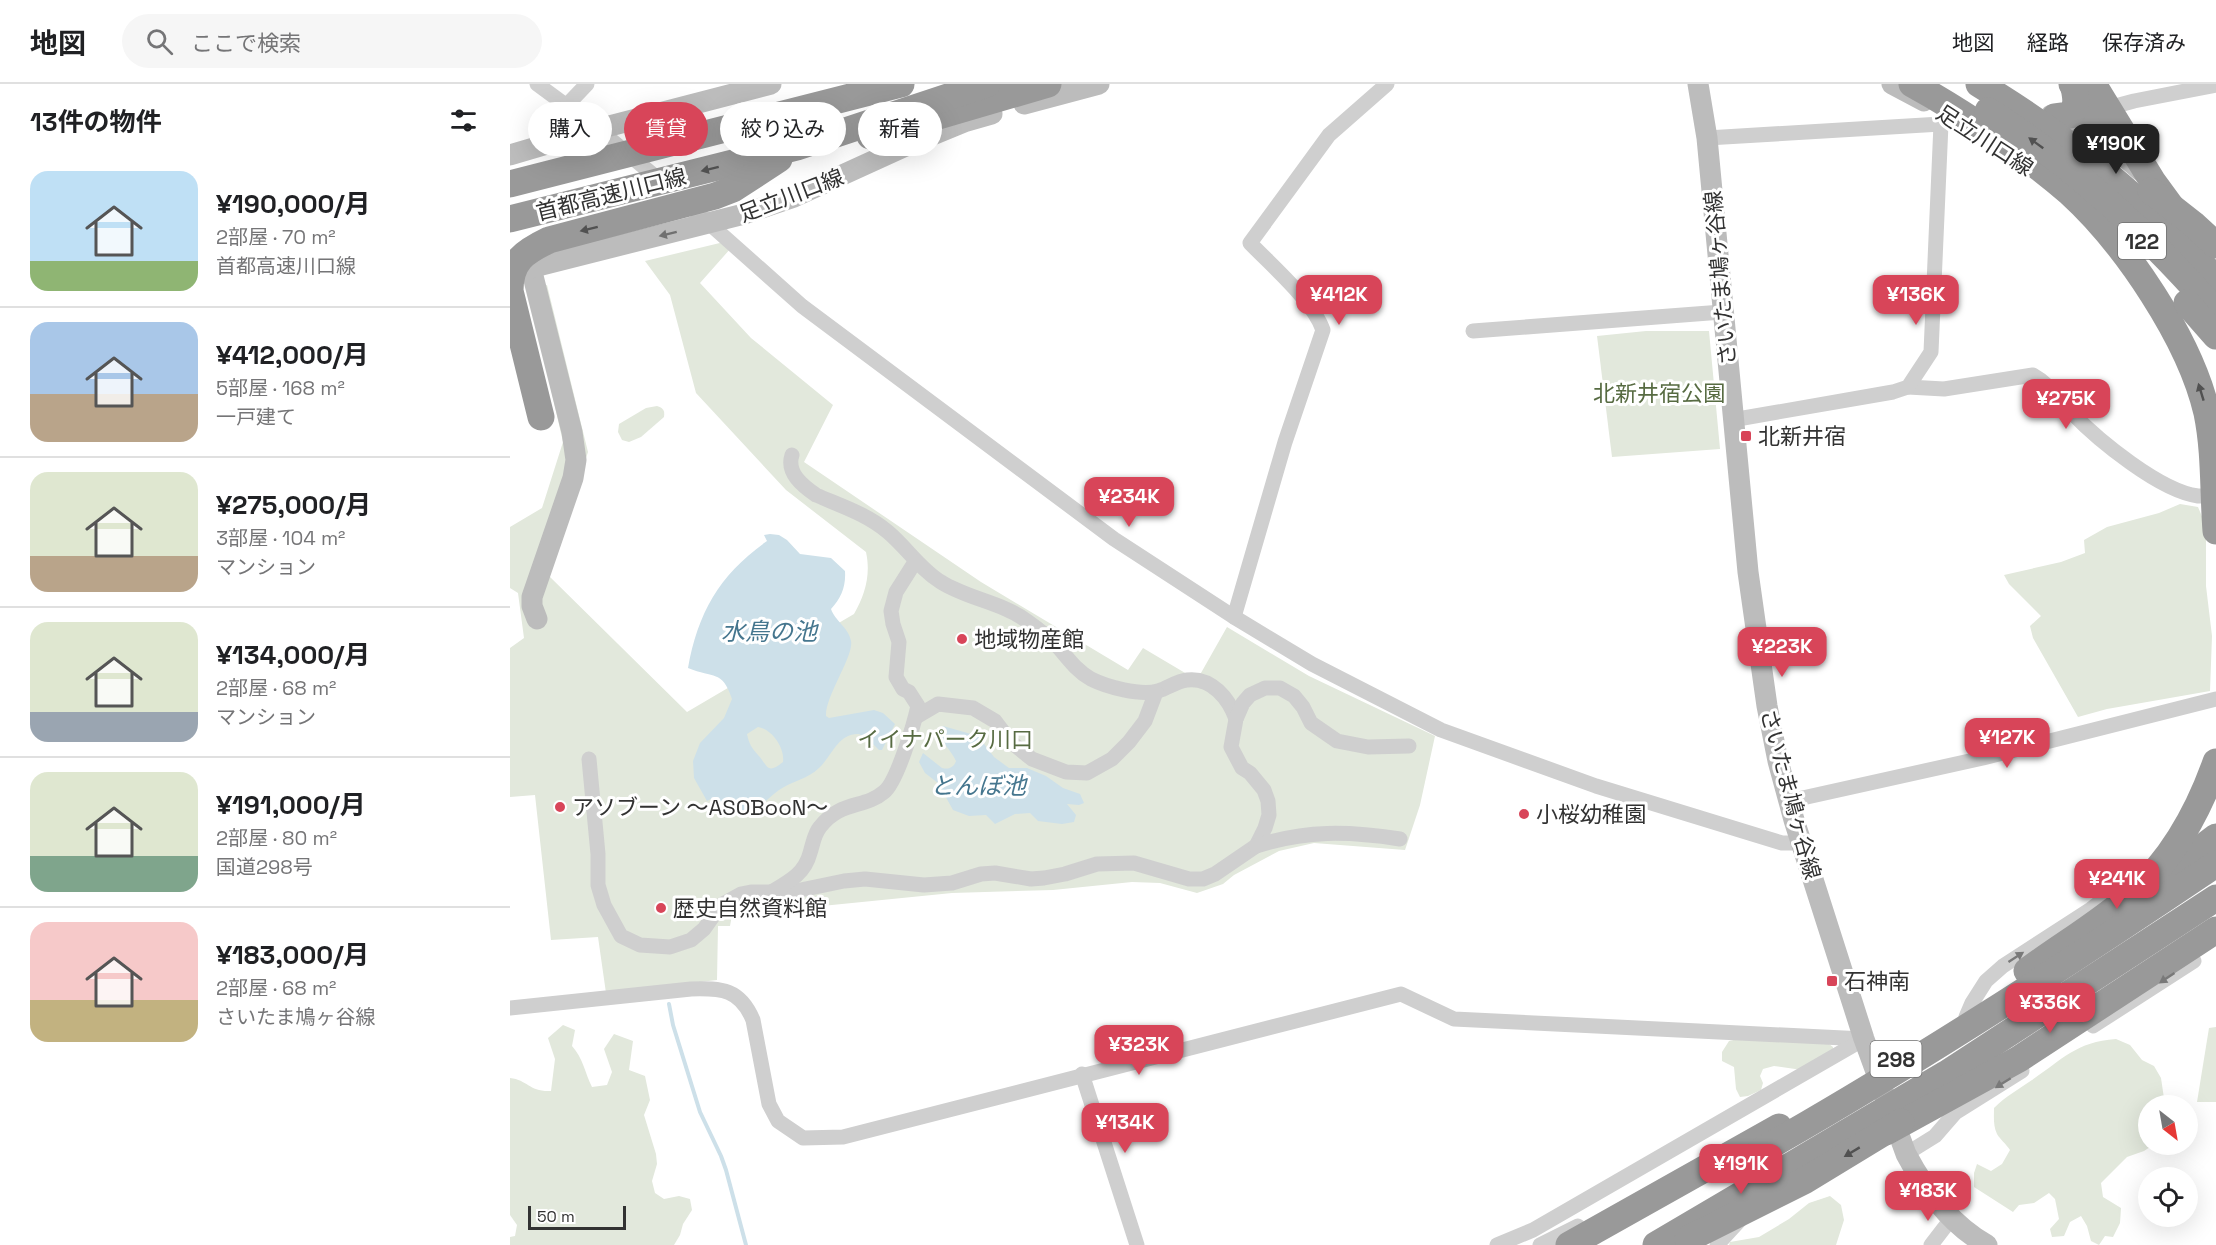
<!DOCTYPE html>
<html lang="ja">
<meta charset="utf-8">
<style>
:root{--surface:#fff;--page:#f6f6f6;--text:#202124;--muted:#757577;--line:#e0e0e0;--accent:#d84559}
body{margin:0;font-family:"Space Grotesk","Noto Sans JP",sans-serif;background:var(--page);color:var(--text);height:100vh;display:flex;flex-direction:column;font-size:22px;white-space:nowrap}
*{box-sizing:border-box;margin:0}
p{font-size:20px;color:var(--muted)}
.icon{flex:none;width:33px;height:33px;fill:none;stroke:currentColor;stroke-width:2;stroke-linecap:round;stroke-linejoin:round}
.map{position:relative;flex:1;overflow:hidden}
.drawer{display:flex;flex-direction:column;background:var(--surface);width:510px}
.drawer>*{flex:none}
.top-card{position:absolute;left:18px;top:18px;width:570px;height:54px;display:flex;gap:12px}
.needle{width:39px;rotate:149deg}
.buttons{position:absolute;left:1628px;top:1011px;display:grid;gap:12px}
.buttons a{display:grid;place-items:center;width:60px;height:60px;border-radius:50%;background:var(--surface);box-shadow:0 6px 24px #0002;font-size:30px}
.scale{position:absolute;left:18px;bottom:15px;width:98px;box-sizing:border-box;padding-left:6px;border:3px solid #323232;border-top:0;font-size:16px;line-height:21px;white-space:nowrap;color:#323232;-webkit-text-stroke:4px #fff;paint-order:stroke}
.price{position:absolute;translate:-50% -51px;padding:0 14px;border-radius:12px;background:var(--accent);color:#fff;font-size:20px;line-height:39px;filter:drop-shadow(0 2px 3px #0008)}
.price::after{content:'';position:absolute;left:50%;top:36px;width:18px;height:14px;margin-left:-9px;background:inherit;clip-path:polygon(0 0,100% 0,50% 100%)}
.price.active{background:#222;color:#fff}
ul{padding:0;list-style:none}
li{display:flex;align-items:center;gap:18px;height:150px;padding:0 30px}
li+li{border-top:2px solid var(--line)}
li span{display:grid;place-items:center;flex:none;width:168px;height:120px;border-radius:18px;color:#555}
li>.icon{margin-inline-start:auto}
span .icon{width:72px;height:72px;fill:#fffc;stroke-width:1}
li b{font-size:26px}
h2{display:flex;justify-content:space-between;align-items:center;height:72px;padding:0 30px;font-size:26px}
.tag{padding:0 21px;border-radius:27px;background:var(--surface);box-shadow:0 6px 24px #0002;font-size:21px;line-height:54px}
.tag.active{background:var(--accent);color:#fff}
header{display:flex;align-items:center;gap:36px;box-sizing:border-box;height:84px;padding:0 30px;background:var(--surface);border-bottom:2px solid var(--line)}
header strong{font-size:28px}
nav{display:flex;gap:33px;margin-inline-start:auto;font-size:21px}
.search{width:420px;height:54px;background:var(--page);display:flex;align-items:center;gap:15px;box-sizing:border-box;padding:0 21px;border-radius:33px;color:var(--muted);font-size:22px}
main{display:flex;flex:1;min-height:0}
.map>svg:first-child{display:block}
.green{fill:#e2e8dc}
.water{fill:#cde0e9;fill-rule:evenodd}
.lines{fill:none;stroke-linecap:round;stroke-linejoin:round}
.stream{stroke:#cde0e9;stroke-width:4}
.street{stroke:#cfcfcf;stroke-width:15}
.secondary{stroke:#bcbcbc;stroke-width:21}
.highway{stroke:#999;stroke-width:27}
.highway-bridge{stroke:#999;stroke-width:27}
.oneway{fill:#515151}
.oneway2{fill:#707070}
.oneway3{fill:#797979}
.poi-dot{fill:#d84559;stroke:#fff;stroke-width:2}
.labels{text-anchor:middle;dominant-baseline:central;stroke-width:6;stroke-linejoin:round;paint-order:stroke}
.shield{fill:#fff;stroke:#707070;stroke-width:1.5}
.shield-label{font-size:21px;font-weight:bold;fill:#323232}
.street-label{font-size:22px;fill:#323232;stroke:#fff}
.park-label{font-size:22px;fill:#576b42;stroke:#fff}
.poi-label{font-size:22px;fill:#323232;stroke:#fff;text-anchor:start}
.water-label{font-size:24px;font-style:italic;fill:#45768e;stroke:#fff}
</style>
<header>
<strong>地図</strong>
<div class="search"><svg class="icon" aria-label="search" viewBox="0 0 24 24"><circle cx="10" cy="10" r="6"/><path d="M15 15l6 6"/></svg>ここで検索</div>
<nav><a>地図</a><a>経路</a><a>保存済み</a></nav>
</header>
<main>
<section class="drawer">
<h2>13件の物件<svg class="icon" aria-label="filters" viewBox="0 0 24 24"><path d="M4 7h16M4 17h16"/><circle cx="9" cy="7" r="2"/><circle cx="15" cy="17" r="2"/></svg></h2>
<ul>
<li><span style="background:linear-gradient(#bfe0f5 75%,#8fb573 0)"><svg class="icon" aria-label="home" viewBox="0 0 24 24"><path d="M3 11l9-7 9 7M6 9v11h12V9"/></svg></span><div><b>¥190,000/月</b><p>2部屋 · 70 m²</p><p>首都高速川口線</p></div></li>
<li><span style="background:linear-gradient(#a9c7e8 60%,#b9a48a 0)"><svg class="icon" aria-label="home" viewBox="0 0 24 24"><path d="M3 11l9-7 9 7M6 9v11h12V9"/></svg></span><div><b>¥412,000/月</b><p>5部屋 · 168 m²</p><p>一戸建て</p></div></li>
<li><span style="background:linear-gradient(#dfe7d0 70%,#b9a48a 0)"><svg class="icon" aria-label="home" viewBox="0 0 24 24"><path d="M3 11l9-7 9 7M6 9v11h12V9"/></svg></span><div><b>¥275,000/月</b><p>3部屋 · 104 m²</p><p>マンション</p></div></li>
<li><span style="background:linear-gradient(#dfe7d0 75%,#9aa5b1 0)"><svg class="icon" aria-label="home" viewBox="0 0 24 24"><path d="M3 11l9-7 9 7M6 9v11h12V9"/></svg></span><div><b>¥134,000/月</b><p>2部屋 · 68 m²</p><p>マンション</p></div></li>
<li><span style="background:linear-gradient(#dfe7d0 70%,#7fa58c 0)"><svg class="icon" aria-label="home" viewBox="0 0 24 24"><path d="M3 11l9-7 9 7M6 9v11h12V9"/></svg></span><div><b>¥191,000/月</b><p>2部屋 · 80 m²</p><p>国道298号</p></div></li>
<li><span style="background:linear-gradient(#f6c9c9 65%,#c2b280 0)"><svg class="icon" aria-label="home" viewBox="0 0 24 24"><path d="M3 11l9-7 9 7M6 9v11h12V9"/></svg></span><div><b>¥183,000/月</b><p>2部屋 · 68 m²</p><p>さいたま鳩ヶ谷線</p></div></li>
</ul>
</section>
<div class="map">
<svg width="1706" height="1161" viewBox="0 0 1706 1161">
<rect width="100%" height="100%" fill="#fff"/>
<g class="green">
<path d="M214,158L221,164L190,199L241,254L323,321L294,378L471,498L618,586L633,564L687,596L717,543L799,592L925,652L910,721L895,766L804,759L769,767L724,791L713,800L687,809L650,799L622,798L543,806L442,809L222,831L220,842H208L207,896L96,909L88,853L41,856L25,711L0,713V564L14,554L8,509L0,504V443L32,424L53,358L18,205L37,201L78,368L38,491L177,628L344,530C355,511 361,491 356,468L276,406L186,309L160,211L135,177Z"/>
<path d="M1136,247H1199L1210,365L1102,373L1087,252Z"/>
<path d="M147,322C153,324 155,326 154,333L131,353L119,358L112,356L108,348L109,340L136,324Z"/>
<path d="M1670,420L1688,423L1696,442V502L1702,552L1700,607L1597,625L1568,633L1523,554L1520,542L1531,532L1499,500L1494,491L1551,478L1575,469L1574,456L1597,443L1649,429Z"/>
<path d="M53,941L65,946L62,962C73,974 75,989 82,1003L97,1001L102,988L94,965L104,950L123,957L119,986L135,992L140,1016L134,1031L146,1070L147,1080L142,1097L145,1109L154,1115L169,1112L180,1115L182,1126L173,1140L170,1151L164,1161H0V1153L5,1152L7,1141L0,1131V994C18,996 19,1008 41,1007L45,975L38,954Z"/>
<path d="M1706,943V1018H1687L1699,944Z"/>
<path d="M1228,955L1319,960L1323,963V967L1292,986L1264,982L1253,985L1250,992L1253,999L1251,1006L1238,1012L1230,1013L1226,1005L1224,983L1212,977V968L1219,957Z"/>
<path d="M1606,955L1620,961L1632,976L1644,982L1651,994L1655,1021L1638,1022V1060L1643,1061L1634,1067L1617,1073L1591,1099L1593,1113L1611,1124L1610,1139L1603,1153L1595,1152L1589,1161L1581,1157L1577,1142L1571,1132L1560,1138L1554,1152L1542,1153L1540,1145L1549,1135L1545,1115L1539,1109L1524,1119L1509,1121L1503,1128L1464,1103V1089L1467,1080L1481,1087L1492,1080L1500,1066C1496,1060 1490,1055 1487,1050C1483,1042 1484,1032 1484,1024C1496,1012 1509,1005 1522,996C1553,975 1566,958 1606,955Z"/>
<path d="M1320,1112L1331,1121L1334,1136L1326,1161H1219L1220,1158L1249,1153L1279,1135L1299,1119Z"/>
</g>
<g class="water">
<path d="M260,450L269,451L277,456L290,470L321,474L335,487C336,503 331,514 321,525C325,537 339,544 341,557C344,572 315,612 316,632L319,634L364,626L373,629L385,640L372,666H369L359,656L349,650C328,649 322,672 309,684C298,695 282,697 269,706C242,727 235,744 205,713L197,717L184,694L183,677L190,659L214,634L222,615C212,585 204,595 178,584C188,528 210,490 257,457L254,451ZM248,643C262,645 275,664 273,678C257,691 258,682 248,671C242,664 239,660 237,650Z"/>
<path d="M433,642L468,652L484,673L499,684H517L536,692L553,704L570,710L574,719L569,721L557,720L566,731L564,738L552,740L528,737L520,729L505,730L485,740L476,731L459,732L443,726L428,699L415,689L409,678L413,669L432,684C439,686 444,683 446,677C441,666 431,658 427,647Z"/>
</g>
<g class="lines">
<path class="stream" d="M159,920L163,941L190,1028L211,1072L216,1086L236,1161"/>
<g class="street">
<path d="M27,0L88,45L153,99"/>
<path d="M57,21L77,0"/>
<path d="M1598,24L1624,17L1706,1"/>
<path d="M1197,54L1431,40"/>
<path d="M174,117L292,222L604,455L724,533L802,580L931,646L1086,702L1272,759H1291"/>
<path d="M963,247L1212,228"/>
<path d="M1398,303L1434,305L1523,291C1541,301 1548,315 1562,329C1588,356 1650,407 1688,412C1694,412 1700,412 1706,412"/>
<path d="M1222,336L1383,308L1398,303L1421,268L1431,40L1437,29"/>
<path d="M282,371C276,389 293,402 306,411C331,422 357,430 378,448C397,464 410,485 431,498C458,515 491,518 517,537C527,544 541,555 549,564C559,576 567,587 581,595C597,603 630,612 648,607C658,604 667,597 677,596C702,593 719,615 726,635"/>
<path d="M724,533L775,358L813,246C803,217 762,182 740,159L819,51L877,0"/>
<path d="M406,633L428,620L463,624L485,637L501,658L522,675L556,688L577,689L602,675L619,658L635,637L646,608"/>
<path d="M79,675L88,770V801L94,821L111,852L130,861L160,863L181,856L194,845L211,821L231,810L241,808H281L334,797L355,795L414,801L442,799L471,790L485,789L521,795L534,794L555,790L587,780L624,779L679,795H693L705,790L746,762L755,744L759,731L758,717L754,706L740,689L732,684L721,663L726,635L733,619L740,611L755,604H770L784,612L793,623L801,639L827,657L858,663L899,662"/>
<path d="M1279,717L1473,674L1706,615"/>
<path d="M746,762C797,746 837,747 890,755"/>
<path d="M263,807C280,797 295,789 300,769C303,760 304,750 310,743C331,716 354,725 374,708C387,698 404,640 408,622L399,608L393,605L386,593L389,558L383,540L381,527L386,508L405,478"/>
<path d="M0,924L181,905C212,904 230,905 243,936L259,1020L268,1037L293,1054L333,1053L891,910L944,935L1354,955"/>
<path d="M1456,933L1462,919L1476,897L1493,882L1581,825L1621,794"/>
<path d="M1583,942L1684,877"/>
<path d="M572,990L627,1161"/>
<path d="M1396,1070L1425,1052L1445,1029L1512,987"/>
<path d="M987,1161L1023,1146L1354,955"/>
<path d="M1030,1161L1068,1142"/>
<path d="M1207,1161L1230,1136"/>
<path d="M1421,1161L1441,1135"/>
</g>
<g class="secondary">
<path d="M1188,0L1197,54L1238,488L1257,622L1268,677L1284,736L1354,955L1396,1070C1415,1106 1441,1141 1477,1161"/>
<path d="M1382,0L1414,17"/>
<path d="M514,20L589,0"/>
<path d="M1541,31L1609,68L1631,87"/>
<path d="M0,71L88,45L261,0"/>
<path d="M21,184L62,348L66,376L63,394L22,513V522L27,535"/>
<path d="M0,189L234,130L284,113L398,61L454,38L482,30"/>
</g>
<g class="highway">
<path d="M1562,0C1586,38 1591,62 1600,105"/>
<path d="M1583,0L1643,98L1662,124"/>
<path d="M1545,33L1560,31C1568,22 1566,14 1564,3"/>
<path d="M360,52L538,0"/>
<path d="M1636,806L1706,753"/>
<path d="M1059,1161L1269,1043"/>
<path d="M1146,1161L1436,990L1706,814"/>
</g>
<g class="highway-bridge">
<path d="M1402,0C1453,28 1515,70 1559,108C1615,159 1680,255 1697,329C1705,368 1703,408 1706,447"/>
<path d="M1469,0C1557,53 1638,118 1706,196"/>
<path d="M1478,27C1565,81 1639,151 1706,228"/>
<path d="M0,100L391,0"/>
<path d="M1641,107L1683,140L1706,161"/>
<path d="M0,135L287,63L477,0"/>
<path d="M1677,219L1706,252"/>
<path d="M31,333L0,207C0,177 14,168 39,156L205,112L223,105L269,75"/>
<path d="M1517,887C1552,861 1592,838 1624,809C1663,774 1689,726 1706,678"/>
<path d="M1376,1048L1509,975L1706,846"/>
<path d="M1249,1068C1406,979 1557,881 1706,780"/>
<path d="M1178,1155L1294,1097L1391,1038"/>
</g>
</g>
<defs><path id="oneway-solid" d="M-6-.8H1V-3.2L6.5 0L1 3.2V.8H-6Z" transform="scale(1.5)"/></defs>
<g class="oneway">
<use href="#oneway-solid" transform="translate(1526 59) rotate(-144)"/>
<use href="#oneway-solid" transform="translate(200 85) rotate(166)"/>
<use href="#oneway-solid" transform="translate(79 145) rotate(166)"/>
<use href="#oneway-solid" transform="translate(1691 308) rotate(-107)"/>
<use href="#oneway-solid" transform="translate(1342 1068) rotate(149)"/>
</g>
<use class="oneway2" href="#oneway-solid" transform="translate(158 150) rotate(166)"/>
<g class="oneway3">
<use href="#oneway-solid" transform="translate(1506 873) rotate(-33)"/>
<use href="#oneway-solid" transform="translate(1657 894) rotate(146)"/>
<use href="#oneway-solid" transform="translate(1493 999) rotate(148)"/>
</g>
<g class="poi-dot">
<rect x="1230" y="346" width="12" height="12" rx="3"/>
<circle cx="452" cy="555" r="6"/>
<circle cx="50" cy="723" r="6"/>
<circle cx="1014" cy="730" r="6"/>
<circle cx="151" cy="824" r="6"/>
<rect x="1316" y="891" width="12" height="12" rx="3"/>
</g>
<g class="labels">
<g class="shield">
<rect x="1608" y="139" width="48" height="36" rx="4.5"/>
<rect x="1360.5" y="957" width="51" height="36" rx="4.5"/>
</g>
<g class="shield-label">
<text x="1632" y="157">122</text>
<text x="1386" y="975">298</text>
</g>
<g class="street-label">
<text transform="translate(1475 56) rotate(33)">足立川口線</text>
<text transform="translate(101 110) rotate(-14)">首都高速川口線</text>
<text transform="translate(281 111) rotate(-21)">足立川口線</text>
<text transform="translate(1210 194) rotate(-95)">さいたま鳩ヶ谷線</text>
<text transform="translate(1281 710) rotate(75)">さいたま鳩ヶ谷線</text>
</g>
<g class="park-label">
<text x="1149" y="309">北新井宿公園</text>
<text x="435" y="655">イイナパーク川口</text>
</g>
<g class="poi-label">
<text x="1248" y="352">北新井宿</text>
<text x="464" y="555">地域物産館</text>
<text x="62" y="723">アソブーン ～ASOBooN～</text>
<text x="1026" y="730">小桜幼稚園</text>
<text x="163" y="824">歴史自然資料館</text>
<text x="1334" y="897">石神南</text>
</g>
<g class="water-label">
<text x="259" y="547">水鳥の池</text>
<text x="468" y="701">とんぼ池</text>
</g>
</g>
</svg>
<div class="buttons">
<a><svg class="needle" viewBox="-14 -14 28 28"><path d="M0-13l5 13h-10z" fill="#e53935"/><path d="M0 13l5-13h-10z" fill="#757577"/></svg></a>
<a><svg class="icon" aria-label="locate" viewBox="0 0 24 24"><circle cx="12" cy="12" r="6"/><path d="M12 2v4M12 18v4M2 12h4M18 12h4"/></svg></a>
</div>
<div class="scale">50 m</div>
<b class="price active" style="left:1606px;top:91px">¥190K</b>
<b class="price" style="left:829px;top:242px">¥412K</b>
<b class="price" style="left:1406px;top:242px">¥136K</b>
<b class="price" style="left:1556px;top:346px">¥275K</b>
<b class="price" style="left:619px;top:444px">¥234K</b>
<b class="price" style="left:1272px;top:594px">¥223K</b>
<b class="price" style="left:1497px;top:685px">¥127K</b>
<b class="price" style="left:1607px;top:826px">¥241K</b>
<b class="price" style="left:1540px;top:950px">¥336K</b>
<b class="price" style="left:629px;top:992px">¥323K</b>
<b class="price" style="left:615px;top:1070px">¥134K</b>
<b class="price" style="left:1231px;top:1111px">¥191K</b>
<b class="price" style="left:1418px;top:1138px">¥183K</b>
<div class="top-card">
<a class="tag">購入</a>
<a class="tag active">賃貸</a>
<a class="tag">絞り込み</a>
<a class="tag">新着</a>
</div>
</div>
</main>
